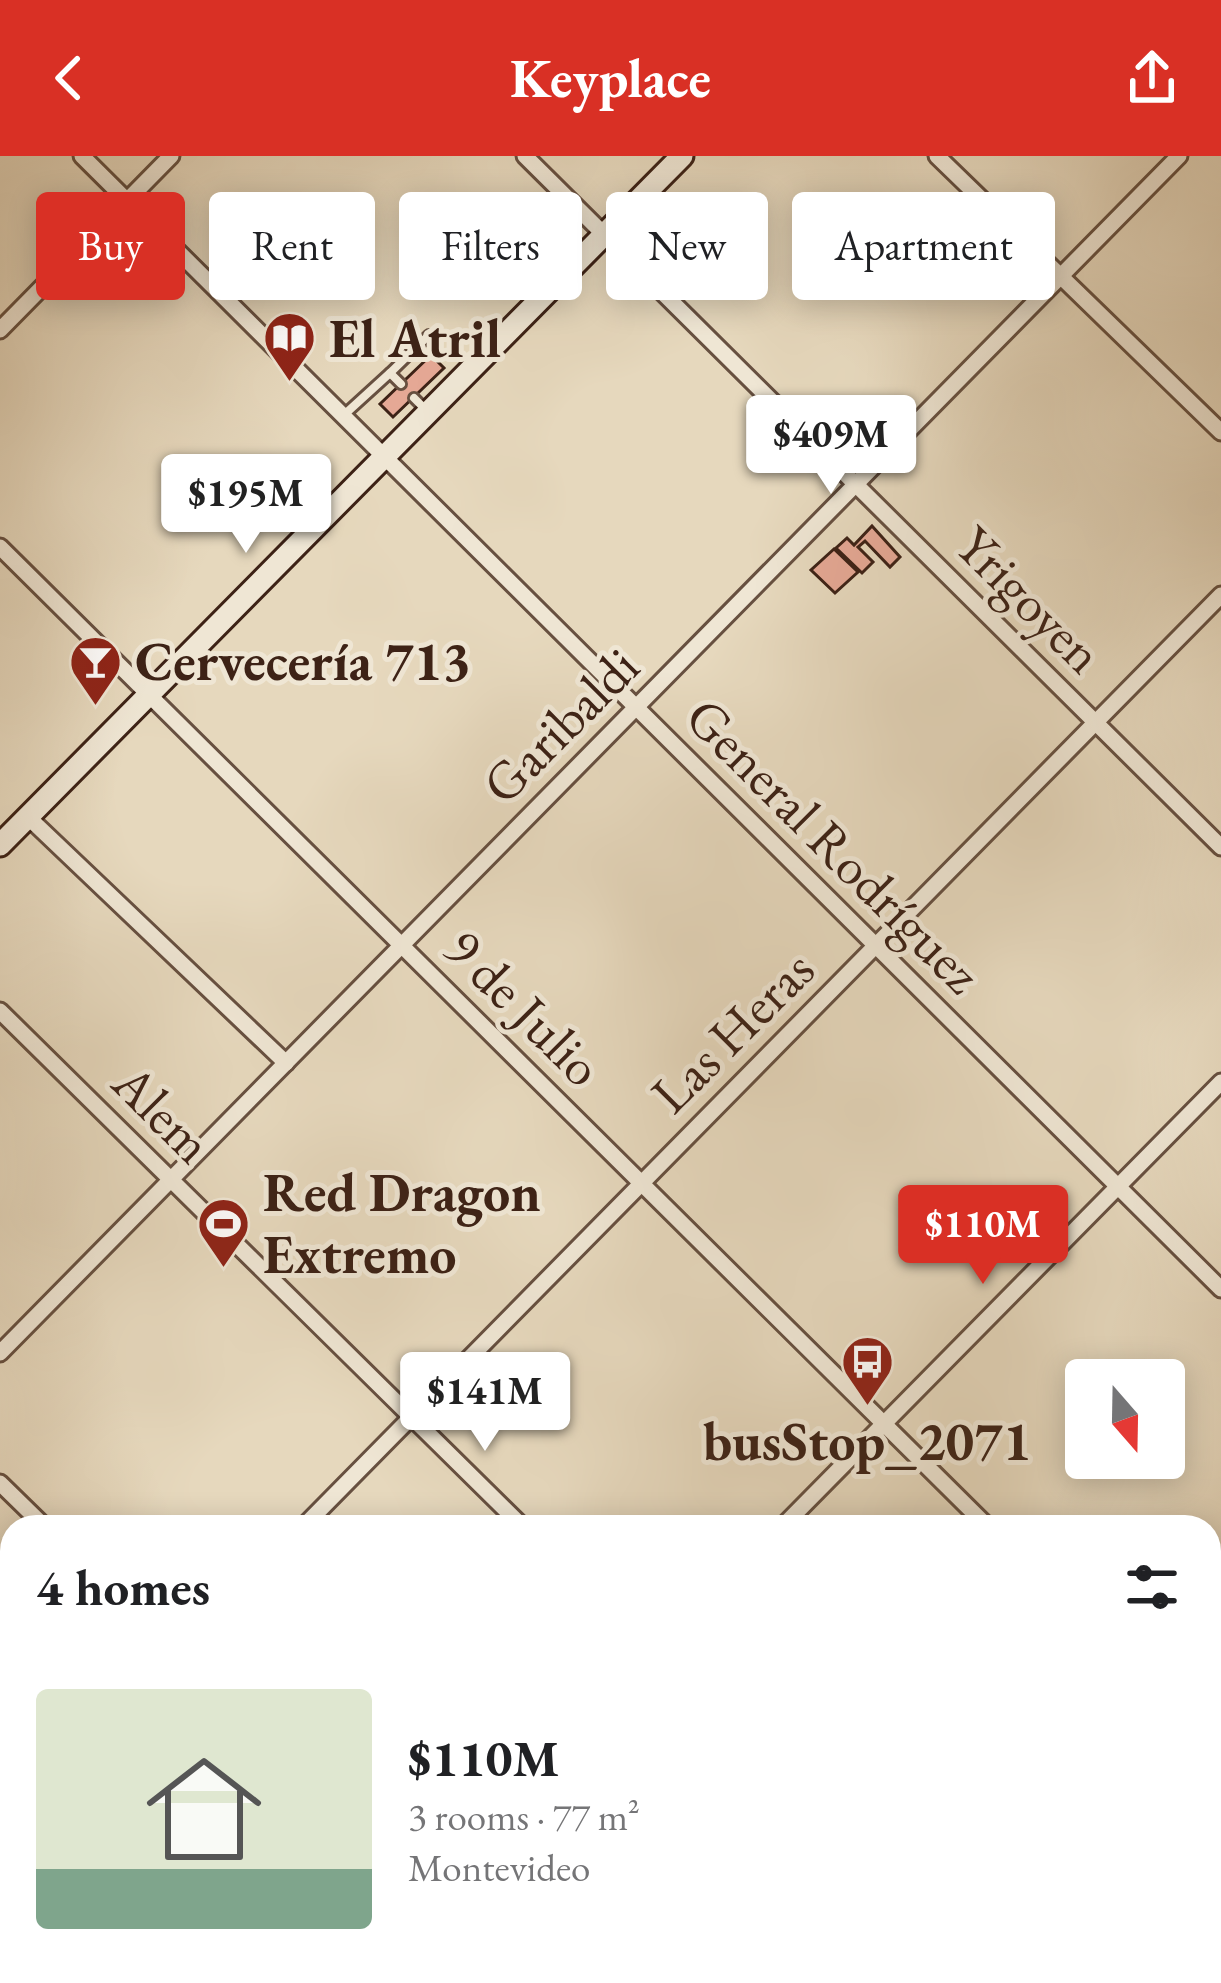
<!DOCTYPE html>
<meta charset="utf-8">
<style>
:root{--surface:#fff;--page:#f2f2f2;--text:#202124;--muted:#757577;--accent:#d93025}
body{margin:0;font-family:"EB Garamond",serif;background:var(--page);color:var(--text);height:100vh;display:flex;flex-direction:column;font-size:45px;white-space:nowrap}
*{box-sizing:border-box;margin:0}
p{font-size:39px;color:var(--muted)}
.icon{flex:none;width:66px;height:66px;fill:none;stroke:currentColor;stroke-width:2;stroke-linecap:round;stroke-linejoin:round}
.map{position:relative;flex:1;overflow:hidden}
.details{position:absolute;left:0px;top:1359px;width:1221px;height:468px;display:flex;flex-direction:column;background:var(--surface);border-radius:36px 36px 0 0;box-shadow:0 6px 30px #0003}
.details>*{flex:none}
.hud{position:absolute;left:36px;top:36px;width:1149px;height:108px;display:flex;gap:24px}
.needle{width:78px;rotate:160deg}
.tools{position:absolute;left:1065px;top:1203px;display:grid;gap:24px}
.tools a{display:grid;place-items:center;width:120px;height:120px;border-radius:12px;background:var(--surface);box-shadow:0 6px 30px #0003;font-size:60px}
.price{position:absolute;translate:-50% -102px;padding:0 27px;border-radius:12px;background:#fff;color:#222;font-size:39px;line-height:78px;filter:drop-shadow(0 3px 6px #0008)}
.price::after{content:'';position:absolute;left:50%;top:72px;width:36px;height:27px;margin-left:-18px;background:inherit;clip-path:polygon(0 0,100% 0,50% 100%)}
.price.active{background:var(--accent);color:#fff}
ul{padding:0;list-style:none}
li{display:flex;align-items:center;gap:36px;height:300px;padding:0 36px}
li span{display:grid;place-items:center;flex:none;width:336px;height:240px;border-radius:12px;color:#555}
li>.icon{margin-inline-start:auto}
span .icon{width:144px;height:144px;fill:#fffc;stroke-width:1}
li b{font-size:51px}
h2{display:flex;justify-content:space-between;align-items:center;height:144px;padding:0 36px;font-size:51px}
.chip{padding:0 42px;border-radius:12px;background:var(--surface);box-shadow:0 6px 30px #0003;font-size:42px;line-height:108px}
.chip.active{background:var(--accent);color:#fff}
header{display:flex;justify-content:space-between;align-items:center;height:156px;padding:0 36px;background:var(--accent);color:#fff;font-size:54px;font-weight:700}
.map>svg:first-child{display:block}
.building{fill:#e5a895;stroke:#3d2216;stroke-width:3}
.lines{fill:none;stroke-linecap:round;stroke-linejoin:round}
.lane-casing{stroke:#675040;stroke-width:14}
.street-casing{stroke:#675040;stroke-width:21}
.secondary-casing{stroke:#3d2216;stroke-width:27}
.lane{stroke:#efe6d4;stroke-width:8}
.street{stroke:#efe6d4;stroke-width:15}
.secondary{stroke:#efe6d4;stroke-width:21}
.labels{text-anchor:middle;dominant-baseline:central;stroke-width:10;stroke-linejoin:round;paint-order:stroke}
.poi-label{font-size:54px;font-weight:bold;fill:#3d2216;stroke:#efe6d4;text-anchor:start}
.street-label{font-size:54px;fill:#3d2216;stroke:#efe6d4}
</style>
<header><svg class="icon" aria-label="back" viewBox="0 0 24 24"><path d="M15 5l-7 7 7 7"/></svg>Keyplace<svg class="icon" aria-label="share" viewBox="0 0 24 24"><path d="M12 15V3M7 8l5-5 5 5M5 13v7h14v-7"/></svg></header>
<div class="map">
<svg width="1221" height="1827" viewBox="0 0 1221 1827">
<rect width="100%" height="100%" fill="#e6d8bd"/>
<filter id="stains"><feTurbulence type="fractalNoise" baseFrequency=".00167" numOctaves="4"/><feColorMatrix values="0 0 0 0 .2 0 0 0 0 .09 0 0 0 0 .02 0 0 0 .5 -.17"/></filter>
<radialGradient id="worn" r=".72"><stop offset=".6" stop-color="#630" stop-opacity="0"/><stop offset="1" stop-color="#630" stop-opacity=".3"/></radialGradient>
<g class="building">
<path d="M431,199L444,212L393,261L380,248Z"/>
<path d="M872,370L900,401L890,411L865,385L858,391L873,406L862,417L836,392L847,382L854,389Z"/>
<path d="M834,393L858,416L835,437L811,414Z"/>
<path d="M861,1815L872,1823L881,1815H930L943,1827H851Z"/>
</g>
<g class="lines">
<defs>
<g id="lane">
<path d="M390,217L429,179"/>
<path d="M414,242L427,255"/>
<path d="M345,258L390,217L401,228"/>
</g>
<g id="street">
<path d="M82,0L1221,1133"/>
<path d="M525,0L1221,691"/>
<path d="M937,0L1221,276"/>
<path d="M0,174L171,0"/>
<path d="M0,391L988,1371"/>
<path d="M28,661L286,907"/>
<path d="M0,855L523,1371"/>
<path d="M0,1197L1179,0"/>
<path d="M0,1327L45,1371"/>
<path d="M303,1371L1221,439"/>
<path d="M782,1371L1221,926"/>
<path d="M1209,1427L1221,1414"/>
<path d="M1209,1590L1221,1602"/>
<path d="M0,1679L12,1667"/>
<path d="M1209,1814L1221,1802"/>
<path d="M496,1815L508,1827"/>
<path d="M973,1815L985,1827"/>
<path d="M332,1827L343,1815"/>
<path d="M815,1827L826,1815"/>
</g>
<path id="secondary" d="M0,689L682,0"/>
</defs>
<use href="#lane" class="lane-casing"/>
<use href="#street" class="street-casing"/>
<use href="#secondary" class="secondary-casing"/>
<use href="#lane" class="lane"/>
<use href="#street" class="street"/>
<use href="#secondary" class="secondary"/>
</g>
<defs>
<symbol id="library-pin" viewBox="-11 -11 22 30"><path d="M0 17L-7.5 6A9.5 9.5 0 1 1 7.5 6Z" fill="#8f2418" stroke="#efe6d4"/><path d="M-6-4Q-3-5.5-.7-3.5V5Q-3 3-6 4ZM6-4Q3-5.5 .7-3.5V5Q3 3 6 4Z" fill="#fff"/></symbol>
<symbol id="bar-pin" viewBox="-11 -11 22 30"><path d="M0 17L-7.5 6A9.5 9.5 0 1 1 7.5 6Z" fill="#8f2418" stroke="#efe6d4"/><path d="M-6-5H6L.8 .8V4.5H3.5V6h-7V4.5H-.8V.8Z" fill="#fff"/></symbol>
<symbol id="stadium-pin" viewBox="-11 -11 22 30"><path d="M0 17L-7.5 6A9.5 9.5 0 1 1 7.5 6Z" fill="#8f2418" stroke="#efe6d4"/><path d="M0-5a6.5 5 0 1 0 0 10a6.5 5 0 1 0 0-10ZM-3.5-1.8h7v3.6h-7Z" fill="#fff"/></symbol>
<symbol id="bus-pin" viewBox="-11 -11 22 30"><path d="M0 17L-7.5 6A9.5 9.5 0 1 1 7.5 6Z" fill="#8f2418" stroke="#efe6d4"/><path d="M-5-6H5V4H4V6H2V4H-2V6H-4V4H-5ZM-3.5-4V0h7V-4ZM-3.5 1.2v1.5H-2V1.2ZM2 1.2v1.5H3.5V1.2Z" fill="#fff"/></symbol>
</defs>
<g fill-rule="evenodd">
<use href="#library-pin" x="260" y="152" width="59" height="81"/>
<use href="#bar-pin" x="66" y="476" width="59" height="81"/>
<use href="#stadium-pin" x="194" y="1038" width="59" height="81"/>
<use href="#bus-pin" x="838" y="1176" width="59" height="81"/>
</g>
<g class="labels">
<g class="poi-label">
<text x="329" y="182">El Atril</text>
<text x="135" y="505">Cervecería 713</text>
<text x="263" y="1036">Red Dragon<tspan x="263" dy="62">Extremo</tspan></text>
<text x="867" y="1285" text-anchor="middle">busStop_2071</text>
</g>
<g class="street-label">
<text transform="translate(1030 443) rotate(45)">Yrigoyen</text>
<text transform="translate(560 569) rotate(-45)">Garibaldi</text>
<text transform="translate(834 689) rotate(45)">General Rodríguez</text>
<text transform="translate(524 851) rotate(45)">9 de Julio</text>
<text transform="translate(732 875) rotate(-45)">Las Heras</text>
<text transform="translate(163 957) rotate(45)">Alem</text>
</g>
</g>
<rect width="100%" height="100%" filter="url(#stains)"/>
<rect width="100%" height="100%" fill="url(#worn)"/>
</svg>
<div class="tools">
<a><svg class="needle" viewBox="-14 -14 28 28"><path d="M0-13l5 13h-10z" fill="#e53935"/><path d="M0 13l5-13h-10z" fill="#757577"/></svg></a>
</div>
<b class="price" style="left:831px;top:341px">$409M</b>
<b class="price" style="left:246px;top:400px">$195M</b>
<b class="price active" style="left:983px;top:1131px">$110M</b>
<b class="price" style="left:485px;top:1298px">$141M</b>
<div class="hud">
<a class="chip active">Buy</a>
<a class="chip">Rent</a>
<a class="chip">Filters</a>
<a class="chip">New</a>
<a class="chip">Apartment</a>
</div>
<section class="details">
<h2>4 homes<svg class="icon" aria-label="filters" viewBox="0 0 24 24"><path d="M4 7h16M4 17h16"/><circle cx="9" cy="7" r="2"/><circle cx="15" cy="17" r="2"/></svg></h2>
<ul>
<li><span style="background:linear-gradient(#dfe7d0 75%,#7fa58c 0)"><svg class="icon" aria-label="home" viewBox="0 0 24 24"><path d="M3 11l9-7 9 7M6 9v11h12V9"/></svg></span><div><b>$110M</b><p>3 rooms · 77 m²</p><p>Montevideo</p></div></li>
</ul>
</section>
</div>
